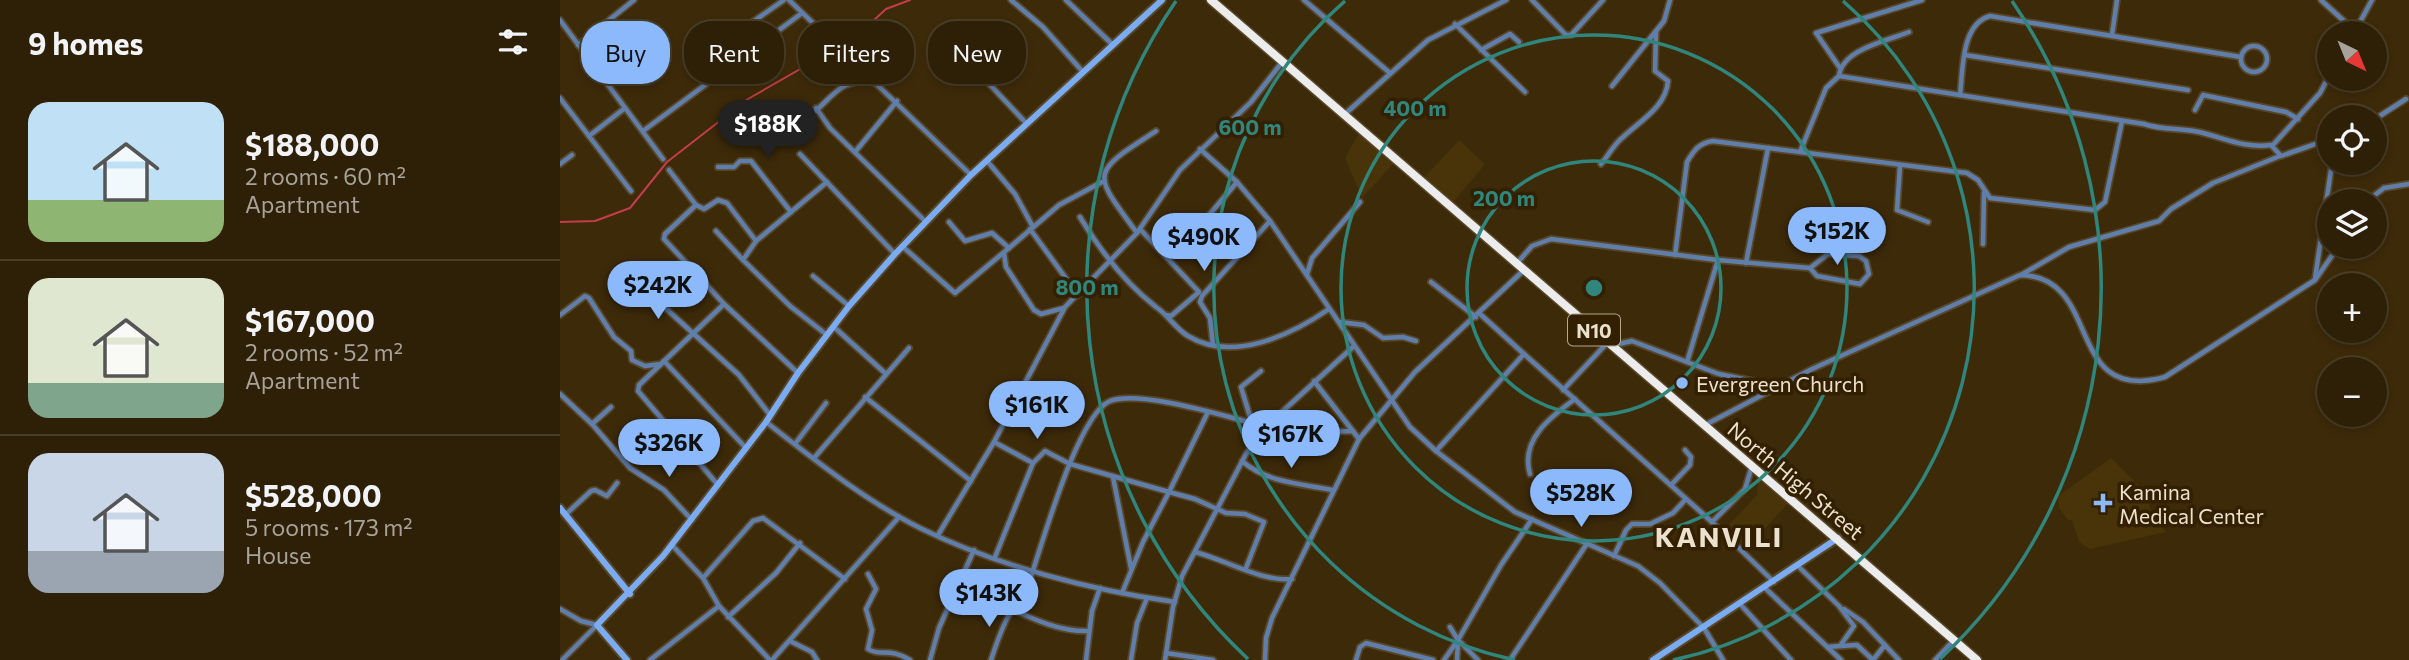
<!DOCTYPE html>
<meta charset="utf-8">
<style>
:root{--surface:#2e2007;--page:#3a2d15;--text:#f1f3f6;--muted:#a7a39b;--line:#493e28;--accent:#8bb9fc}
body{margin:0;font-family:Commissioner,sans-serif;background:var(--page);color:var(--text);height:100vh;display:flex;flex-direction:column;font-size:26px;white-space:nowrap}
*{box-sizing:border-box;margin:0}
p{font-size:23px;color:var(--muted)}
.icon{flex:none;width:38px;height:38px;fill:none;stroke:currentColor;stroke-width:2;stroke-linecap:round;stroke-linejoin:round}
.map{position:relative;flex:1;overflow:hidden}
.sheet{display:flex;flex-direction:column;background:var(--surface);width:560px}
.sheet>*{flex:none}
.hud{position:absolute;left:21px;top:21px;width:665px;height:63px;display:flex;gap:14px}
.needle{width:46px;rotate:137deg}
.fabs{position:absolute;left:1757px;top:21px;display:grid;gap:14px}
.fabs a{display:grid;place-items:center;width:70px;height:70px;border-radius:50%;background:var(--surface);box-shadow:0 4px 10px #0003,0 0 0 2px var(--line);font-size:35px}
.price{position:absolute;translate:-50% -60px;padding:0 16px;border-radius:24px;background:var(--accent);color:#111;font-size:23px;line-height:46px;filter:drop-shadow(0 2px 4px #0008)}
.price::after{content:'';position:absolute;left:50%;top:42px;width:21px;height:16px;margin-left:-10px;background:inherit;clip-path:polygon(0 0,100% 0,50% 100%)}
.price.active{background:#222;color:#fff}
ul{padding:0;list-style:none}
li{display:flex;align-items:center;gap:21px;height:175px;padding:0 28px}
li+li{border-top:2px solid var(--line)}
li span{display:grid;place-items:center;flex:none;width:196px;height:140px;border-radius:21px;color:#555}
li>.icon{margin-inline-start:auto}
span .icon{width:84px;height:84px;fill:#fffc;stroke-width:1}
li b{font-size:30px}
h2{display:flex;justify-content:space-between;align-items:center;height:84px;padding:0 28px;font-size:30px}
.pill{padding:0 24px;border-radius:28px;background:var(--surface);box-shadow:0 4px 10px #0003,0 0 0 2px var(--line);font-size:24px;line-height:63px}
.pill.active{background:var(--accent);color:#111}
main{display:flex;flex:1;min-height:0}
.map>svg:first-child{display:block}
.built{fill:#493309}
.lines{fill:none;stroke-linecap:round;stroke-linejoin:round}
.stream{stroke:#c33d4d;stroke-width:2}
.street-casing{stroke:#594729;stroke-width:8}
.secondary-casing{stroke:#594729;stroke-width:10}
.highway-casing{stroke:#594729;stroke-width:11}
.street{stroke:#607eaa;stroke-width:4.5}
.secondary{stroke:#7bacf2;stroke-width:6}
.highway{stroke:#ececec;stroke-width:8}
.ring{fill:none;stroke:#30867c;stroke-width:3.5}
.poi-dot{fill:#8bb9fc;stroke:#322000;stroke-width:2.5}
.labels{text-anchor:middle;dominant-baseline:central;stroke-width:7;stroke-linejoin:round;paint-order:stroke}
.shield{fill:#322000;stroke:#b4a690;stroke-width:2}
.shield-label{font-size:19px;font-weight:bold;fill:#ece0ce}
.poi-label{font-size:21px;fill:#ece0ce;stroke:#322000;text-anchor:start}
.street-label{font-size:21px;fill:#ece0ce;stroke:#322000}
.district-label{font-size:28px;font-weight:bold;letter-spacing:2px;fill:#ece0ce;stroke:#322000}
.centre{fill:#30867c;stroke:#322000;stroke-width:3.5}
.ring-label{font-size:21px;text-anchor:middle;font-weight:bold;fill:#30867c;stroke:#322000;stroke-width:7;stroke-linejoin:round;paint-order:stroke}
</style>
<main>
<section class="sheet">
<h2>9 homes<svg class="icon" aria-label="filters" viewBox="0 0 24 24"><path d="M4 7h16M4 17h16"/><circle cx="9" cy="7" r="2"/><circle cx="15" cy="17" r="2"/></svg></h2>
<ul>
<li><span style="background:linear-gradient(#bfe0f5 70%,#8fb573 0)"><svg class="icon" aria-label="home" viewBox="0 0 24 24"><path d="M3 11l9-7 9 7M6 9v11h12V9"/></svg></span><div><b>$188,000</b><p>2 rooms · 60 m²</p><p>Apartment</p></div></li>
<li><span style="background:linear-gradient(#dfe7d0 75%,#7fa58c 0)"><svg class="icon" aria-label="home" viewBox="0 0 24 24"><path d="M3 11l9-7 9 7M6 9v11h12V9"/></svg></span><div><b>$167,000</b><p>2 rooms · 52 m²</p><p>Apartment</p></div></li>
<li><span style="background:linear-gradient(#c9d6e8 70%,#9aa5b1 0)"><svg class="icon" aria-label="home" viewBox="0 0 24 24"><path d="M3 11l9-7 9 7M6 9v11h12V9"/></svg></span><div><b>$528,000</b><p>5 rooms · 173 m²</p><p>House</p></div></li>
</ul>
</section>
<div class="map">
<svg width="1849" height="660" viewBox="0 0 1849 660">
<rect width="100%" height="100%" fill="#3d2a09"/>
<g class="built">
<path d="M799,133L833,164L802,198L785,158Z"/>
<path d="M899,140L925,164L893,202L864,178Z"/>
<path d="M1551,458L1585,492L1592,514L1606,532L1530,549L1519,542L1512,520H1508L1499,508L1498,496Z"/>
<path d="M1198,478L1228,503L1187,549L1166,528L1197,495Z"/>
</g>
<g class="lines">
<path class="stream" d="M0,222L35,221L70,208L107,162L188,99L249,64L274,57L326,9L350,0"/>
<defs>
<g id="street">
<path d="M229,0L411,175"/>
<path d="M451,0L483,27L523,72"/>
<path d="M506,0L553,45"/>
<path d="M744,0L830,73"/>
<path d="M972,0L1006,35H1011L1043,0"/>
<path d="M1761,0L1795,31"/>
<path d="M0,20L103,159"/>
<path d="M895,24L965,92"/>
<path d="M1794,33L1812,0"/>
<path d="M1552,35L1557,0"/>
<path d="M386,38L466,123"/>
<path d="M18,45L74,0"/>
<circle cx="1694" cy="59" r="13"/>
<path d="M921,50L950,34L959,42"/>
<path d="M1405,55L1628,90"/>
<path d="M1280,68L1256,33L1362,0"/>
<path d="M162,75L148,56L151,51L224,0"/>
<path d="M1279,76C1282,49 1327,41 1349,32"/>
<path d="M1052,86L1104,21L1110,0"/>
<path d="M1400,95C1403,70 1401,24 1430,16L1681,57"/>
<path d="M0,98L71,191"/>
<path d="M223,108L234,121H242C271,104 276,75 316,83"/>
<path d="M256,108L270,128L365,221"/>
<path d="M1635,110L1643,95L1726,112L1738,119"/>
<path d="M785,114L868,40L946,0"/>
<path d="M1815,119L1846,99"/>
<path d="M83,131L242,13"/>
<path d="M29,136L65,108"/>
<path d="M1712,146L1760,93L1769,76"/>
<path d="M640,149L677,182L710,221L850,427L876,451L955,512L1078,566L1100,583L1144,628L1163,660"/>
<path d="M295,152L337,101"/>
<path d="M1240,152L1266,88L1279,76L1584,124C1602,130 1616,128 1634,131C1661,136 1683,149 1711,145L1721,156L1764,141L1769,145"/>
<path d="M240,154L335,254"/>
<path d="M427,161L455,194L473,227"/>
<path d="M0,164L12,155"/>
<path d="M1041,164C1048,156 1054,144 1063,137C1080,121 1106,107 1108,81L1095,71L1096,32"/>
<path d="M1340,166L1337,210L1368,222"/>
<path d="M158,167H174L180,161H191L231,212"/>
<path d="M109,170L136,205L144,209L158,200L167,203L196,241"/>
<path d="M267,182L196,241L183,260L230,306L267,335"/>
<path d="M1807,201L1824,188L1849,184"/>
<path d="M136,205L105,234L104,239L164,304"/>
<path d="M520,217C541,252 564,282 596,307C608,315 616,329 628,336C673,363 731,335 769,309"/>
<path d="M389,222L405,241L432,233L449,248L499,205L542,182"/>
<path d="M470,229L518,295"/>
<path d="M580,229L639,292L611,316L606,315"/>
<path d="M156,231L183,260"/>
<path d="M577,233C532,172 529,174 596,131"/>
<path d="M1423,244L1424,193"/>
<path d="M342,246L395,293L449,248"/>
<path d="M444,253L446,267L474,310L481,314L504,308L577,233L620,170L691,102L723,61"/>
<path d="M1115,255L1127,162C1134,150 1139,143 1153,141L1407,173L1418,180L1430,198L1535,210L1545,202L1562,121"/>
<path d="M675,257L639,227L677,182"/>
<path d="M1158,260L1127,362L1159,374L1193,381"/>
<path d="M957,263L972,246L991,239L1158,260L1250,268L1257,276L1300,284L1309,274L1306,261L1299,256L1268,254L1250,268"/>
<path d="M1186,263L1208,148"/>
<path d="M747,274L752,258L800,202"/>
<path d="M1461,275L1509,247L1599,221L1611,209L1653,183L1720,156"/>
<path d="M253,276L289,306"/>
<path d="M1755,279L1772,163"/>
<path d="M871,282L916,317"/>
<path d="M80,285L179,375L210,415"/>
<path d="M0,315L25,296L29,298L54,337L71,351L72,360L85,366L101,364L164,304L238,373"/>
<path d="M780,322L804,325L823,338L843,337L856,341"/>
<path d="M274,327L325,373"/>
<path d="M653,345L650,318L640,302L642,296L710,221"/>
<path d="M1054,345L1072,341L1127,362"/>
<path d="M964,354L1152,522L1214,582"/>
<path d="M104,361L186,448"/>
<path d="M101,364L79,385L78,391L158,485"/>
<path d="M754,381L799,439"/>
<path d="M1003,390L1048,342"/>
<path d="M0,394L32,424L70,468L104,490L132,520"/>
<path d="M305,397L411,481"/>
<path d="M648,412L609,492L635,499L666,513L685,514L704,522L686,568"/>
<path d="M206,422C255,460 304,500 360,528C437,566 530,590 615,602"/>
<path d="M692,423L681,387L701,371"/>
<path d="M32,424L51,407"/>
<path d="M1145,425L1252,369L1460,275C1544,276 1503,405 1605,377L1755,280L1778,247"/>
<path d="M434,442L473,463L485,451L510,464L609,492L583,542L562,593"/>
<path d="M235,444L266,403"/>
<path d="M876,451L964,354L919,313"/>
<path d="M85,452L99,440L117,436"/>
<path d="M254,458L349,348"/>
<path d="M682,461C707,483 743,484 773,490"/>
<path d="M970,474C960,440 990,417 1015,399"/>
<path d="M553,477L571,568"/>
<path d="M1111,485L1130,465L1131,457L1125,450"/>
<path d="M5,515L31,491L35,490L47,496L57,483"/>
<path d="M1152,522L1185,489L1192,466"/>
<path d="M378,535L434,442L504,309"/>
<path d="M112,545L143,578L193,521L203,518L285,579"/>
<path d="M635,552C666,560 702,582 732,579"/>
<path d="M1054,556L1066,530L1072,524H1090L1113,513L1126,499"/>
<path d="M435,557L473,463"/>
<path d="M1239,567L1279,606L1294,626L1280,646L1268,647"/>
<path d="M308,574L316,589L306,609L312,630L308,649C320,657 330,647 350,660"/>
<path d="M143,578L159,606"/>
<path d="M433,588L443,594L447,607C473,619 500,632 529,631"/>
<path d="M1205,588L1281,660"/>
<path d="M1181,605L1231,660"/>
<path d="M0,609L21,621L37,625L2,660"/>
<path d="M1284,609L1303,622L1339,660"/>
<path d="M168,617L216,573L240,543"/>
<path d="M232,642L252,652L257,660"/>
<path d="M1281,646L1297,645L1313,660L1325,645"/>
<path d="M606,653L653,660"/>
<path d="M90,660L159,606L210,660"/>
<path d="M212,660L339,517"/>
<path d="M370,660L379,628L414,550"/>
<path d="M431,660C436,645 441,629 449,615C453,607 461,603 465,594C479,557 516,415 550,401C579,390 661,415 692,423L711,422L727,430L750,423L768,432L793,431"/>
<path d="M526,660L532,611L540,588"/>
<path d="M571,660L577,623L587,598"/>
<path d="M605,660L613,607L622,576L686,454L711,422L794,346"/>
<path d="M705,660L706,638L712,618L799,439L855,372L964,270"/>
<path d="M796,660L800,647L806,643L873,660"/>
<path d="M884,660L898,640L890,627"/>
<path d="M897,660L898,641"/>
<path d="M918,660L898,640L941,565L972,519"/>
<path d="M950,660L1026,545"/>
<path d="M1375,660L1394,640"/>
</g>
<g id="secondary">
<path d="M0,508L70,594"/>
<path d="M67,660L37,625L103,556L206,422L238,373L289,306L335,254L411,175L602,0"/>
<path d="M1093,660L1278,538"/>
</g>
<path id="highway" d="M651,0L1417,660"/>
</defs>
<use href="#street" class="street-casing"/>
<use href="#secondary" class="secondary-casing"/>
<use href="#highway" class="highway-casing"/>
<use href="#street" class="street"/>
<use href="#secondary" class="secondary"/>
<use href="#highway" class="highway"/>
</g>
<g class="ring">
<circle cx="1034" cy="288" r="127"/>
<circle cx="1034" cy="288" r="253"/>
<path d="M955 660A380 380 0 0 1 785 1M1283 1A380 380 0 0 1 1113 660"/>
<path d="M688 659A507 507 0 0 1 616 1M1452 1A507 507 0 0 1 1380 659"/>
</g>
<g class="poi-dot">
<circle cx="1122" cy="383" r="7"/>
<path d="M1539.5 492.5h7v7h7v7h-7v7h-7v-7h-7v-7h7z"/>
</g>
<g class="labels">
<rect class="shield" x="1008" y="314.5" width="52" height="31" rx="5"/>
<g class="shield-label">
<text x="1034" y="330">N10</text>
</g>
<g class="poi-label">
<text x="1136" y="383">Evergreen Church</text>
<text x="1559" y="491">Kamina<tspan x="1559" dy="24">Medical Center</tspan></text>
</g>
<g class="street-label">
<text transform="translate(1236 480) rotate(40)">North High Street</text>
</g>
<g class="district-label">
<text x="1159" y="536">KANVILI</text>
</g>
</g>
<circle cx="1034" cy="288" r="10" class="centre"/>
<g class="ring-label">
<text x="855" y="116">400 m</text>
<text x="690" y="135">600 m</text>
<text x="944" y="206">200 m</text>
<text x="527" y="295">800 m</text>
</g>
</svg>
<div class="fabs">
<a><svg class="needle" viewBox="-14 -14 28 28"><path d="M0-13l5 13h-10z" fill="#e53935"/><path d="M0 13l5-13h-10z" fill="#a7a39b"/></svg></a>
<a><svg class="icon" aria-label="locate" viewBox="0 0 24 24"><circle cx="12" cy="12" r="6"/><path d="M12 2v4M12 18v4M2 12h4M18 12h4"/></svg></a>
<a><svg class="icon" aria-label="layers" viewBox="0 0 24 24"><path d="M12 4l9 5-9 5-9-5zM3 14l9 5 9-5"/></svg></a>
<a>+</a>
<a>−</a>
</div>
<b class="price active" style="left:208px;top:160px">$188K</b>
<b class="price" style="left:1277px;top:267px">$152K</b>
<b class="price" style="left:644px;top:273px">$490K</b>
<b class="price" style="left:98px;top:321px">$242K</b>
<b class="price" style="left:477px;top:441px">$161K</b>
<b class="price" style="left:731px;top:470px">$167K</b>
<b class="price" style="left:109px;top:479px">$326K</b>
<b class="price" style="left:1021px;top:529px">$528K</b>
<b class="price" style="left:429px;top:629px">$143K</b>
<div class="hud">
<a class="pill active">Buy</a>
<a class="pill">Rent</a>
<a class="pill">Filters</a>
<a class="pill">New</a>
</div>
</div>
</main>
